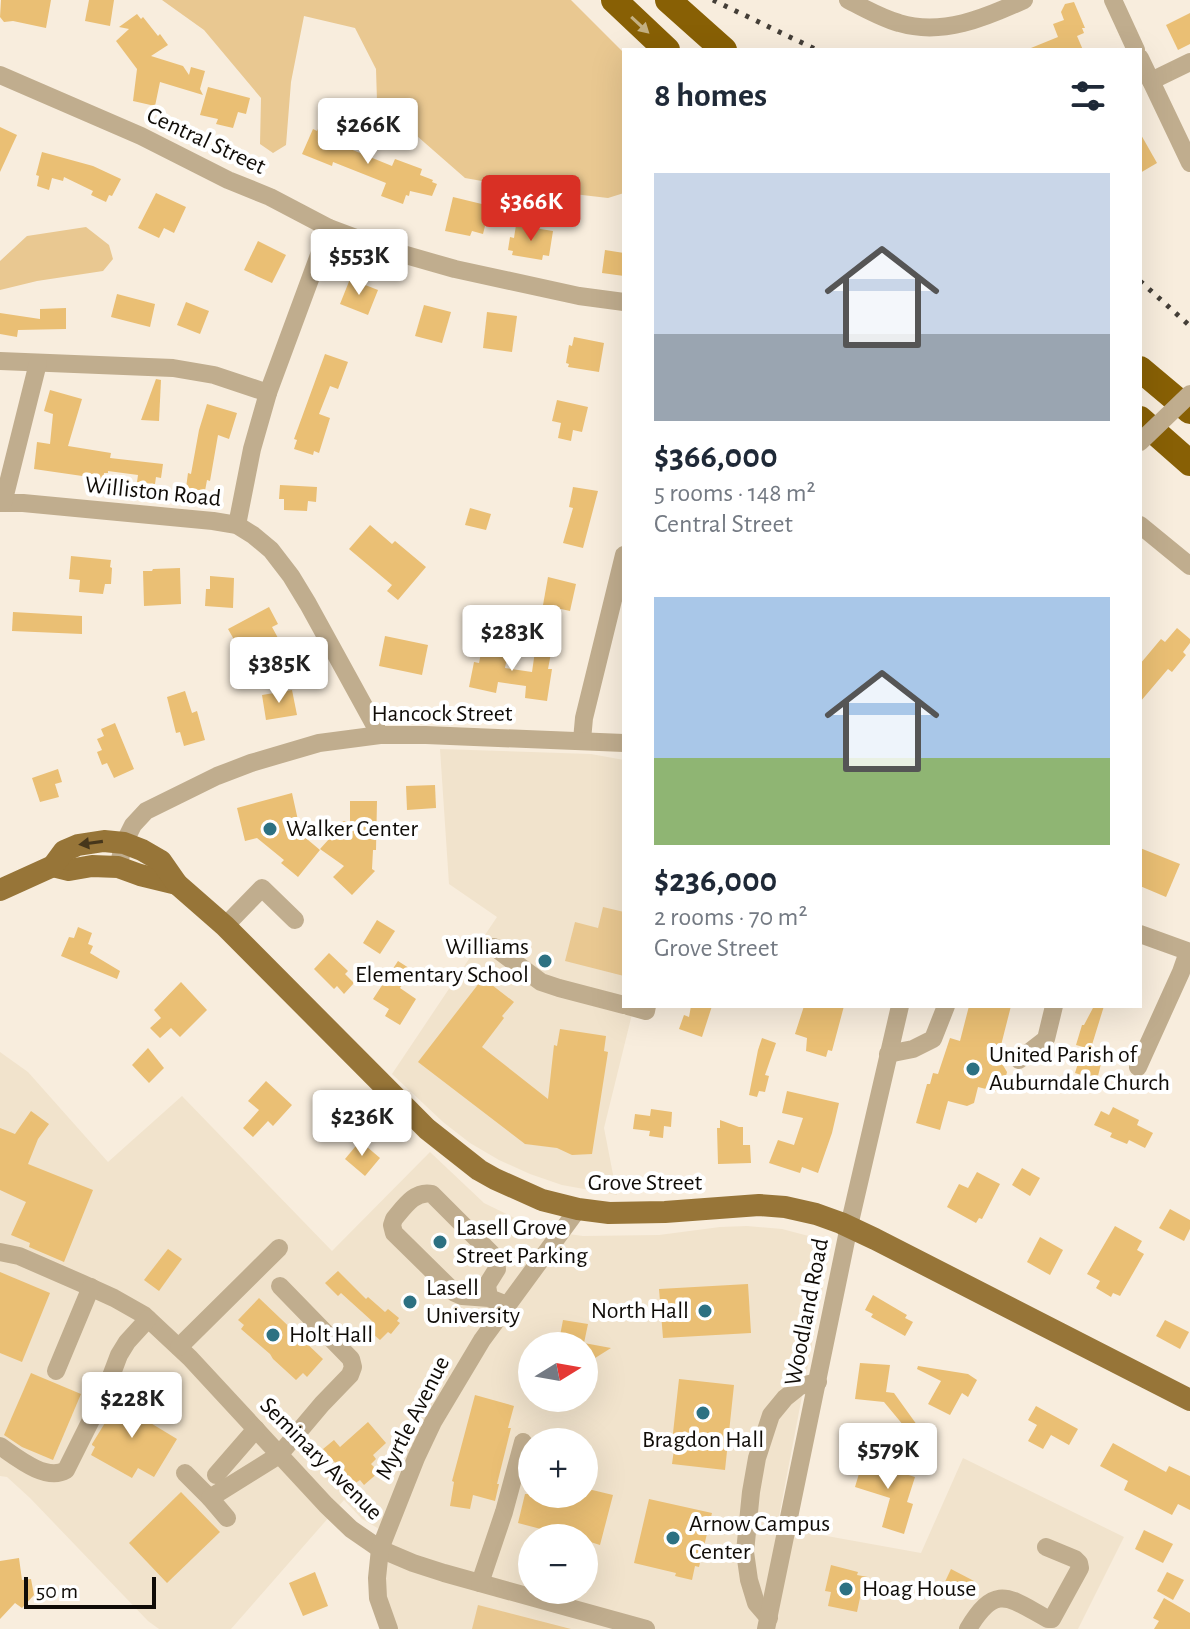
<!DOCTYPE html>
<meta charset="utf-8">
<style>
:root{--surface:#fff;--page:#f6f6f7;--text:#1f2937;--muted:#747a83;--accent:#d93025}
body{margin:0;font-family:"Alegreya Sans",sans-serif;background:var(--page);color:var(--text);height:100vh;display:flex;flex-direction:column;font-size:30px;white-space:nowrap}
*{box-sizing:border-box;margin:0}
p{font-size:26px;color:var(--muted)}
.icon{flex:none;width:44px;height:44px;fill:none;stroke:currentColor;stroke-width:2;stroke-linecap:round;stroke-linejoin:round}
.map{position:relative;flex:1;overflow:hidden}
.panel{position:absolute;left:622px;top:48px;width:520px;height:960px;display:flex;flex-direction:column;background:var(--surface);border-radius:0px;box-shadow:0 8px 32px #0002}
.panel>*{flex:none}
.needle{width:52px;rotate:79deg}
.fabs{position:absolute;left:518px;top:1332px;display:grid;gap:16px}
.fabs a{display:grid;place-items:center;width:80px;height:80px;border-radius:50%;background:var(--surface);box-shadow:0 8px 32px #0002;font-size:40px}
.scale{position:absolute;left:24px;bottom:20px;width:132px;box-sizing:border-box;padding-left:8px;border:4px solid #100c07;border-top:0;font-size:22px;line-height:28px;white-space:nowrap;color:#100c07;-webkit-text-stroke:6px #fff;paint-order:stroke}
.price{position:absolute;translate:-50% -68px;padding:0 18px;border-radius:8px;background:#fff;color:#222;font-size:26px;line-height:52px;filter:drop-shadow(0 2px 4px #0008)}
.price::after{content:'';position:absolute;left:50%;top:48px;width:24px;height:18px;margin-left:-12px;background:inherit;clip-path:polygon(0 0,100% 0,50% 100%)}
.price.active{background:var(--accent);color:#fff}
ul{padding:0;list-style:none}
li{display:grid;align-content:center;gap:16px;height:424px;padding:0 32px}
li span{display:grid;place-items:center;height:248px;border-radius:0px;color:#555}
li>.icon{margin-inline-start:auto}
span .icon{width:144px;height:144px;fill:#fffc;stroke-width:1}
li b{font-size:34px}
h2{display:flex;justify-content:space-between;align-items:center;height:96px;padding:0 32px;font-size:34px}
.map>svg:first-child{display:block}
.built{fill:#f1e3cc;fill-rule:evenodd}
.green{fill:#e9c891}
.building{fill:#eabf74}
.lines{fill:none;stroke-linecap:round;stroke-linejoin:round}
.minor{stroke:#c0ad8e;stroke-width:18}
.major{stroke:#977538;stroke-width:22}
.highway{stroke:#886005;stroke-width:26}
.rail{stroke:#443e37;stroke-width:5;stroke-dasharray:4 8;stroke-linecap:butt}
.minor-bridge{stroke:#c0ad8e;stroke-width:18}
.oneway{fill:#c4b082}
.oneway2{fill:#46361b}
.poi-dot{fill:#2d7182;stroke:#fff;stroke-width:3}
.labels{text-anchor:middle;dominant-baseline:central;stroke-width:8;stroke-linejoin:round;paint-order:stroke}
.street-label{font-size:24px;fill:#100c07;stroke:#fff}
.poi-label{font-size:24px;fill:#100c07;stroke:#fff;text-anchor:start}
</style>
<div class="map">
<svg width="1190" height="1629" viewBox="0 0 1190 1629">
<rect width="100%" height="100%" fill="#f8eddd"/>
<g class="built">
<path d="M440,749L591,754L624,760V1006H634L604,1128L617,1195L562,1185L530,1174L499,1160L470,1143L443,1122L392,1074L497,917L449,884Z"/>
<path d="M0,1052L28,1072L108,1162L182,1096L332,1251L430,1152L484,1203L539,1230L583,1236L659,1235L720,1227L747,1226L782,1229L820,1239L827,1244L829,1255L777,1527L921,1553L963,1458L1124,1537L1078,1629H398L388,1608L383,1579L393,1537L362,1519L344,1500L231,1629H159L148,1621L30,1498L7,1477L0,1476ZM532,1346H584V1398H532ZM532,1442H584V1494H532ZM532,1538H584V1590H532Z"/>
</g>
<g class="green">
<path d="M162,0H571L624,53V193L608,198L522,188L465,178L377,101L376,69L355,28L304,16L291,82L286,145L273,153L260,144L261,98L204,30Z"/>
<path d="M86,227L109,245L113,259L103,271L37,281L0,290V261L27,236Z"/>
<path d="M603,907L624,912V976L565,961L575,922L598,928Z"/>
<path d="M478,1605L571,1629H472Z"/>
</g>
<g class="building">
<path d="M1,0H51L46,28L13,21L4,22L0,17Z"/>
<path d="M89,0H114L110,26L85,21Z"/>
<path d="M1074,2L1085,28H1082L1084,33L1077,36L1083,50H1026L1058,37L1053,24L1064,20L1061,12L1065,4Z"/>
<path d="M1190,13V44L1178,50L1166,25Z"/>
<path d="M137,14L141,19L143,17L158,36L160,34L168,45L151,56L183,66L189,75L191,67L205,71L200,89L203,95L160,82L155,106L133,101L137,69L116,41L129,29L119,27Z"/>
<path d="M208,87L250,98L246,114L238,112L233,128L216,124L218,119L200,115Z"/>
<path d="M321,122L338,129L335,137L340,139L338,144L392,166L395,159L422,169L420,175L433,180L432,182L437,184L432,196L410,191L409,196L406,195L403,204L381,196L386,183L333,162L332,166L302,154L313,129L317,131Z"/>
<path d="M0,127L17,135L0,172Z"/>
<path d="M1140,133L1157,163L1140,173Z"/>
<path d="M42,152L93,166L121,179L112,196L109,195L106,202L91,195L93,191L64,177L63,181L52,178L49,190L37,186L39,176L36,175Z"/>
<path d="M156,193L186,207L174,233L164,228L159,238L138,228Z"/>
<path d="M453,197L490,206L483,234L472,231L470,236L445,231Z"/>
<path d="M516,225L553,231L549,256L543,255L542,260L512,255L513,251L508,250L510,237L514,238Z"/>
<path d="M258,241L286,255L272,283L244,270Z"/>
<path d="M605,250L624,253V276L602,273Z"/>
<path d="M350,279L378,290L368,315L340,304Z"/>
<path d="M117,294L155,304L150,327L111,317Z"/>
<path d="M186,302L209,311L200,334L177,325Z"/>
<path d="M424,305L451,312L442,343L415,336Z"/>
<path d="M66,308V329L18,330L17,337L0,334V313L40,319V309Z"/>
<path d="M487,312L517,316L512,352L483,348Z"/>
<path d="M574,337L604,343L599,372L568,367L569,364L566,363L569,345L572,346Z"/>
<path d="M325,354L348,362L338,389L330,386L319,414L330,418L319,453L314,451L313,455L294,449L297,440L294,439Z"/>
<path d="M156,379L161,380L159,421L141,420Z"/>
<path d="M50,390L82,399L68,446L111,453L110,458L163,464L161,478L156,477L155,484L137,482L138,475L108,471V473H104L103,479L34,469L37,442L50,444L53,414L44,411Z"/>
<path d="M557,400L588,407L582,432L573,430L571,441L558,438L561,423L552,421Z"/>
<path d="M207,404L237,413L229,439L218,435L210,481L207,480L205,491L186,488L188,473L191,474L199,430Z"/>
<path d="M280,485L317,487L316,502L308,501L307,511L284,510V499H279Z"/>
<path d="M573,487L598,491L583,548L563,543L573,508L569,507Z"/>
<path d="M470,508L491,514L486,530L465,525Z"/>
<path d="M370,525L392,544L395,541L426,567L398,600L387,591L392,585L349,549Z"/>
<path d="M71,556L111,560L110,567L112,568L111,584H105L103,594L79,592L80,580L69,579Z"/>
<path d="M180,568L181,604L144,606L143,571H152L153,569Z"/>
<path d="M210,576L234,578L233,608L205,606L206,589H210Z"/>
<path d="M548,577L576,584L570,611L543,605Z"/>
<path d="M269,607L278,624L272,627L278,638L248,654L241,640L236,643L228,629Z"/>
<path d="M13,612L82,616V634L12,631Z"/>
<path d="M1177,628L1190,639V643L1183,652L1186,655L1172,672L1168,669L1140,702V664L1161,639L1165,642Z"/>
<path d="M385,636L428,645L422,675L379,666Z"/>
<path d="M495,644L509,647L505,668L532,672L535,651L551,653L548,669H552L547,701L525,698L526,686L498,682L496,693L469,687L474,662L479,663L482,648L493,651Z"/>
<path d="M292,690L297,715L266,720L262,695Z"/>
<path d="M185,691L192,713L197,711L205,740L184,746L180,732L176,733L167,697Z"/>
<path d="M115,723L134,769L114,778L107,763L102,765L97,752L102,750L97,739L104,736L101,729Z"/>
<path d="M58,769L62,782L55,784L59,797L40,802L32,778Z"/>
<path d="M435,785L436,808L407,810L406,786Z"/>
<path d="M292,793L301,834L320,850L298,877L281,863L284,860L257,838L245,841L237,808Z"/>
<path d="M350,801H377L376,850H373L372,869L375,871L352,895L333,877L344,866L320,849L339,828V821H350Z"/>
<path d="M1140,848L1180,864L1166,897L1140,886Z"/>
<path d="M377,920L395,931L380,954L363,943Z"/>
<path d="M78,927L92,933L88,944L93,946L90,953L120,971L117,979L61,956L69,937L74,938Z"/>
<path d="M329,953L348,971L345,974L354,983L344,994L337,986L334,989L314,969Z"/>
<path d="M398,961L412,970L400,988L416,999L400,1025L385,1016L389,1009L373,999Z"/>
<path d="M483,978L514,1002L502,1016L504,1018L482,1047L548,1099L554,1045L557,1046L560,1029L606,1036L604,1051L608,1052L592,1154L572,1155L557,1148L525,1144L418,1062Z"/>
<path d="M181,982L207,1010L180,1037L171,1028L160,1038L150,1028L161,1018L154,1010Z"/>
<path d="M691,1006H712L702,1037L679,1029L684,1015L689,1017Z"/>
<path d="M804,1006H844L832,1051L828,1050L826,1057L806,1051L807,1038L795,1034Z"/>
<path d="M969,1006H1011L998,1057L1007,1072L1003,1088L994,1091L978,1087L974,1103L967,1106L948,1101L940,1130L916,1123L927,1084H930L933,1073L938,1074L950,1038L960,1041Z"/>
<path d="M1094,1006H1104L1091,1048L1104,1052L1097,1080L1075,1073L1083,1047L1076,1045L1082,1025H1084Z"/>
<path d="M762,1038L776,1043L765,1075L769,1076L765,1092L759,1091L757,1097L749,1095L758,1050Z"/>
<path d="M148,1048L164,1068L149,1083L132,1065Z"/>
<path d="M266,1081L292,1105L273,1126L268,1121L253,1137L243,1128L259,1110L248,1101Z"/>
<path d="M787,1091L839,1103L832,1133L818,1173L802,1167L800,1173L769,1163L778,1140L794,1145L803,1118L782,1113Z"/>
<path d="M1113,1107L1139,1120L1137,1125L1153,1133L1145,1148L1129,1140L1127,1144L1110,1137L1112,1133L1094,1125L1101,1111L1109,1115Z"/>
<path d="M651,1109L672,1112L671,1127L664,1126L663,1138L649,1136L650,1131L633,1129L635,1114L650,1116Z"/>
<path d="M31,1111L49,1124L38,1139L28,1164L93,1190L64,1262L29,1247L30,1243L11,1235L26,1202L0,1190V1128L15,1134Z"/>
<path d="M720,1120L739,1127H743V1145H750L751,1163L718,1164L717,1128H720Z"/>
<path d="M360,1141L380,1158L365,1176L345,1159Z"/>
<path d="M1022,1168L1040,1178L1030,1196L1012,1185Z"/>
<path d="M977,1172L1000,1184L982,1219L979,1218L976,1223L947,1207L959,1184L968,1188Z"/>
<path d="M1170,1209L1190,1220V1229L1184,1241L1159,1228Z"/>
<path d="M1115,1226L1142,1241L1137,1250L1144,1254L1120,1296L1113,1293L1111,1297L1096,1288L1100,1281L1087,1274Z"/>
<path d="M1040,1237L1063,1250L1050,1275L1027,1262Z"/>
<path d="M168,1249L182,1259L159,1291L144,1280Z"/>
<path d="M338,1271L366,1299L368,1297L385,1312L388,1309L399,1318L397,1321L400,1323L391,1334L388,1332L380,1340L366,1328L372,1321L341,1293L338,1296L325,1283Z"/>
<path d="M0,1272L50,1293L22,1362L0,1353Z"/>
<path d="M748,1284L751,1333L663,1338L659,1289Z"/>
<path d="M873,1295L907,1315L905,1318L913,1322L905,1336L871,1317L873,1314L865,1310Z"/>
<path d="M259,1298L323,1359L307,1377L303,1373L296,1380L273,1359L270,1354L241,1329L244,1325L238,1320Z"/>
<path d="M563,1320L588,1324L584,1343L611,1348L584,1365V1344V1346H558Z"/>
<path d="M1165,1320L1189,1332L1180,1349L1156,1336Z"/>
<path d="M860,1363L890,1365L886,1392L894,1393L917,1425L909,1432L884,1402L855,1399Z"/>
<path d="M918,1366L968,1374L977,1380L968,1397L962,1393L950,1415L928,1404L941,1381L917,1369Z"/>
<path d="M31,1373L81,1394L53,1460L22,1447L4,1435Z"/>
<path d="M679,1379L734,1385L725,1470L672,1464L675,1442H672Z"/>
<path d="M124,1392L145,1405L139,1416L177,1439L154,1477L138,1468L132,1478L91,1455L95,1447L92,1445V1444Z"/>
<path d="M475,1395L514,1406L508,1428H511L497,1484H499L495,1501L473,1495L470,1509L450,1506L454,1482L452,1481Z"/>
<path d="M1036,1406L1078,1429L1069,1445L1051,1435L1043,1449L1028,1441L1037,1425L1028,1420Z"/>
<path d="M368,1422L386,1443L373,1455L376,1459L371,1464L379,1472L364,1485L360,1480L354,1484L323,1449L334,1440L340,1447Z"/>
<path d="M1113,1443L1166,1472L1169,1466L1190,1476V1510L1178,1504L1172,1515L1124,1490L1128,1481L1100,1466Z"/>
<path d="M864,1457L900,1468L899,1472L915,1477L907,1502L913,1504L904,1534L882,1527L890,1498L855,1487Z"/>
<path d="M584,1488L613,1495L600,1545L584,1540V1538H575L518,1523L525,1494H584Z"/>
<path d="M181,1492L220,1532L167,1583L129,1543Z"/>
<path d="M649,1499L712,1513L699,1567L695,1566L692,1580L675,1576L676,1573L634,1563Z"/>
<path d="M1144,1530L1173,1544L1163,1563L1135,1549Z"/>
<path d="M19,1558L22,1580L31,1579L34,1595L22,1608L15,1603L0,1619V1561Z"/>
<path d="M831,1565L858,1572L857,1575L868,1577L864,1599L860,1598L857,1612L828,1606L831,1592L825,1591Z"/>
<path d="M951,1569L974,1581L965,1599L943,1586Z"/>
<path d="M315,1572L328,1606L303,1616L289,1583Z"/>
<path d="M1167,1572L1184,1580L1173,1600L1157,1591Z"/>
<path d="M1164,1598L1190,1613V1629H1154L1159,1621L1153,1618Z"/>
</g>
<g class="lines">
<g class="minor">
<path d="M848,0C864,8 881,18 899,23C942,36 985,18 1024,0"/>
<path d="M1113,0L1136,50"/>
<path d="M1140,58L1190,163"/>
<path d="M0,75L141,136L228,180L270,197L329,228L385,249L455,269L579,296L624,302"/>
<path d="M1151,81L1190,62"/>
<path d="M0,361L173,368L214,375L268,393"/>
<path d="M0,503H23L213,521L237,525L253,535L271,550L291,576L308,604L380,735"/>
<path d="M3,503L38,363"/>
<path d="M237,525L252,449L268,393L329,228"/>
<path d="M1140,525L1190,566"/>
<path d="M582,740L584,718L624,555"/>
<path d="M118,867L124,843L133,825L146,811L217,776L251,763L319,743L380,735H426L624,743"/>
<path d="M225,926L262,888L295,920"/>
<path d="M1140,934L1190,952"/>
<path d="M494,947L541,982L559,988L624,1005"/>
<path d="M628,1006L646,1011L647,1006"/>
<path d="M888,1054L913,1049L933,1039L946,1006"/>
<path d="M1019,1060L1046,1039L1054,1006"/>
<path d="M1138,1067L1181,972L1188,952"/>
<path d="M0,1252L19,1256L81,1283L114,1298L144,1315L190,1358L326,1505L351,1529L380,1549L413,1563L444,1573L646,1629"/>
<path d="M489,1298L487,1285L497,1269L496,1258L432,1194C415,1190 404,1207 394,1219L392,1225L394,1233L455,1293L462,1296L489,1298L507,1305"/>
<path d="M179,1347L279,1248"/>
<path d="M56,1371L91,1287"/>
<path d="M0,1446C16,1457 46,1482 66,1470L105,1392L119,1355L127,1342L148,1319"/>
<path d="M185,1473L210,1498"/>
<path d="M216,1475L256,1429"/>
<path d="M227,1518L210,1498L279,1455L322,1404L350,1375L353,1367L351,1359L280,1286"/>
<path d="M480,1583L504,1512L523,1442"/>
<path d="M769,1618L756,1603L749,1580L745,1552L751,1492L757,1458L771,1415L785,1398L800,1386L818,1382"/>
<path d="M389,1629L378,1598L377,1578L380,1549L416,1458L433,1422L482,1340L578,1209"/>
<path d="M766,1629L849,1226L900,1006"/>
<path d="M968,1629C996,1582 1009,1598 1048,1619H1052L1080,1568L1079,1563L1075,1559L1046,1547"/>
</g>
<g class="major">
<path d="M53,866L69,870L92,866L118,867L140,875L177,884"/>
<path d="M0,890L53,866L64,851L78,845L104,841L124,843L142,850L161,861L177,884L225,926L427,1129L479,1170L495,1179L542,1200L578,1209L609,1213L665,1212L759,1205L785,1207L816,1214L841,1223L875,1239L1190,1400"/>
</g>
<g class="highway">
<path d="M614,0L667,50"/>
<path d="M668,0L724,50"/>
<path d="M1140,369L1190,411"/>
<path d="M1140,419L1190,463"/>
</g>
<g class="rail">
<path d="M713,0L817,50"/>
<path d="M1140,281L1190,326"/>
</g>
<path class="minor-bridge" d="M1140,442L1190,394"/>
</g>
<defs><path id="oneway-solid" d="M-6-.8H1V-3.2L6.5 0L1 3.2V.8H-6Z" transform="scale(2)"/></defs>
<use class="oneway" href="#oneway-solid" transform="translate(640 25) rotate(43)"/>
<use class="oneway2" href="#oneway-solid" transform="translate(91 843) rotate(172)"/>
<g class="poi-dot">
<circle cx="270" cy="829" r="8"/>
<circle cx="545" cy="961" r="8"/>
<circle cx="973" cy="1069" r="8"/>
<circle cx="440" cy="1242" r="8"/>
<circle cx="410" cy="1302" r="8"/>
<circle cx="705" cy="1311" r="8"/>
<circle cx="273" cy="1335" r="8"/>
<circle cx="703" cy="1413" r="8"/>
<circle cx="673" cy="1538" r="8"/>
<circle cx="846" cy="1589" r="8"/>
</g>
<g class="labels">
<g class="street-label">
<text transform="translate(206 141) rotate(25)">Central Street</text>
<text transform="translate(153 492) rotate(6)">Williston Road</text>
<text x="442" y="714">Hancock Street</text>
<text x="645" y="1183">Grove Street</text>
<text transform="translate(807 1312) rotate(-79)">Woodland Road</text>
<text transform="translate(413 1418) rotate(-63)">Myrtle Avenue</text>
<text transform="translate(321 1459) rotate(45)">Seminary Avenue</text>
</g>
<g class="poi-label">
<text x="286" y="829">Walker Center</text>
<text x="529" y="947" text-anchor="end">Williams<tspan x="529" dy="28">Elementary School</tspan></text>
<text x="989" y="1055">United Parish of<tspan x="989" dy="28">Auburndale Church</tspan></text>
<text x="456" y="1228">Lasell Grove<tspan x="456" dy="28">Street Parking</tspan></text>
<text x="426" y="1288">Lasell<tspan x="426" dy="28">University</tspan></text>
<text x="689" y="1311" text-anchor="end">North Hall</text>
<text x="289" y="1335">Holt Hall</text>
<text x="703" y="1440" text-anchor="middle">Bragdon Hall</text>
<text x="689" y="1524">Arnow Campus<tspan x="689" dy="28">Center</tspan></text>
<text x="862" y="1589">Hoag House</text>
</g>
</g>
</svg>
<div class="fabs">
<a><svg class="needle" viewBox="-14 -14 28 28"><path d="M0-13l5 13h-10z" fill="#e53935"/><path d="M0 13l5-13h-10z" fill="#747a83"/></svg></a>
<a>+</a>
<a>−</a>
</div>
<div class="scale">50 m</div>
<b class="price" style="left:368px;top:166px">$266K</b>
<b class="price active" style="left:531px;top:243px">$366K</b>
<b class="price" style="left:359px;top:297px">$553K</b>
<b class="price" style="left:512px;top:673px">$283K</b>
<b class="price" style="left:279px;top:705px">$385K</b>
<b class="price" style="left:362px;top:1158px">$236K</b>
<b class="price" style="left:132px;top:1440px">$228K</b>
<b class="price" style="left:888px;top:1491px">$579K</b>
<section class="panel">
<h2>8 homes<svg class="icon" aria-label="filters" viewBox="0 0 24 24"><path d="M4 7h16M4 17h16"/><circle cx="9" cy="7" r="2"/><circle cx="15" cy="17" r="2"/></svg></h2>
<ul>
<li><span style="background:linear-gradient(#c9d6e8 65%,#9aa5b1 0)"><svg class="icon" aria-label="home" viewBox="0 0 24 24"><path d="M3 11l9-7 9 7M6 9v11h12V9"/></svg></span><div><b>$366,000</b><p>5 rooms · 148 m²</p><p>Central Street</p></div></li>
<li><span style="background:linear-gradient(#a9c7e8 65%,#8fb573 0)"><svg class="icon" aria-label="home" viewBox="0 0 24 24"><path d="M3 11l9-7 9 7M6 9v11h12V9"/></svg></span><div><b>$236,000</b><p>2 rooms · 70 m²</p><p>Grove Street</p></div></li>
</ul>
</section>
</div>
